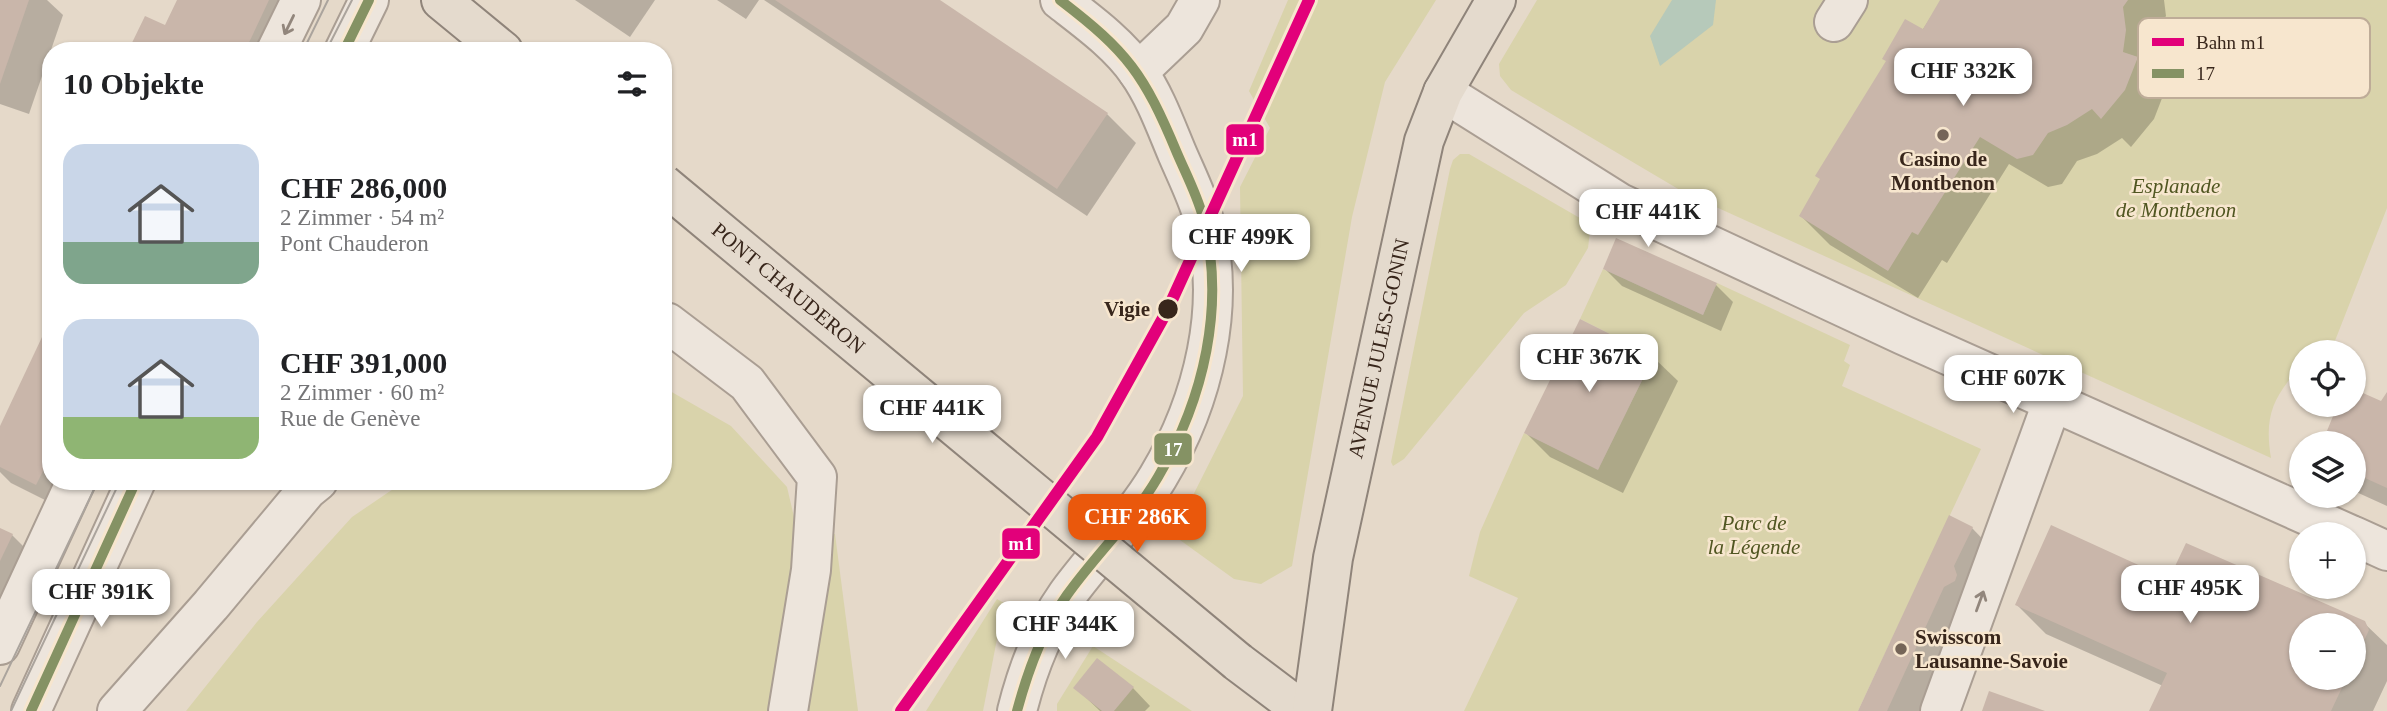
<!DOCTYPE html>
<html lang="de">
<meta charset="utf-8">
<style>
:root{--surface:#fff;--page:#f6f6f6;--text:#202124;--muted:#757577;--accent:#ea580c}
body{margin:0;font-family:"Times New Roman",serif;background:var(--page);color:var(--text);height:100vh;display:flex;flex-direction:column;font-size:26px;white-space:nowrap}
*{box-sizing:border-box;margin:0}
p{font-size:23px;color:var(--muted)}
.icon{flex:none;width:38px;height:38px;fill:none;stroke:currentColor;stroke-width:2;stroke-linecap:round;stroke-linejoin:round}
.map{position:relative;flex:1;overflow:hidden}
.panel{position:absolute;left:42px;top:42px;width:630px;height:448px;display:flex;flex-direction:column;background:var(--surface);border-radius:28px;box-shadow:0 2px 5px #0004}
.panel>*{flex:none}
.controls{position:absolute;left:2289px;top:340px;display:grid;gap:14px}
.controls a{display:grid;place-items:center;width:77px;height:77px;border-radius:50%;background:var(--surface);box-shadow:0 2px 5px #0004;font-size:35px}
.price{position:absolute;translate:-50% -60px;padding:0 16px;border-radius:14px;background:#fff;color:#222;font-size:23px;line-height:46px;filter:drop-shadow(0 2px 4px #0008)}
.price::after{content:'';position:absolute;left:50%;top:42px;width:21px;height:16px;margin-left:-10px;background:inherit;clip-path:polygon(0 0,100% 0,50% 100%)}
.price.current{background:var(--accent);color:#fff}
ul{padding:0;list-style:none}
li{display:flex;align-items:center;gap:21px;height:175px;padding:0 21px}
li span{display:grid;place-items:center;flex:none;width:196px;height:140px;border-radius:21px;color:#555}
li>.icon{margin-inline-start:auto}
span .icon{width:84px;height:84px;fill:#fffc;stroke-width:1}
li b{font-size:30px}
h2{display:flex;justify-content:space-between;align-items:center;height:84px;padding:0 21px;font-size:30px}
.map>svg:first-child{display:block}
.green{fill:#d9d3ab}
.water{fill:#b6c9ba}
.shadow{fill:#0003;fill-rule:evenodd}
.building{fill:#c9b6aa}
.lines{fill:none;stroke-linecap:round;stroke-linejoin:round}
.minor-casing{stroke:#aa9e93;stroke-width:42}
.major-casing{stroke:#8f847a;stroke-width:42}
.minor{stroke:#ede5dc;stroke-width:38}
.major{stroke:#e4dacd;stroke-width:38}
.tram{stroke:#aba49d;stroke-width:2}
.major-bridge-casing{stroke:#8f847a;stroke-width:42;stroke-linecap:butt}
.major-bridge{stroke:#e4dacd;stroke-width:38}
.bus-1-casing{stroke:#f7e6ce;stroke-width:16}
.bus-1{stroke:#859264;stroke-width:10}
.rail-1-casing{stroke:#f7e6ce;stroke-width:18}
.rail-1{stroke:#e2007a;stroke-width:12}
.oneway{stroke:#92867c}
.poi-dot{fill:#756558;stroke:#f7e6ce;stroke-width:2.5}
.stop-dot{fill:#38261b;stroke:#f7e6ce;stroke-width:2.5}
.labels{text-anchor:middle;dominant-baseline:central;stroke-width:5;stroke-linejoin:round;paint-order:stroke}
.poi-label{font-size:21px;font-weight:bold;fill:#38261b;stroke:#f7e6ce}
.park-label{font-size:21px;font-style:italic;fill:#505621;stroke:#f7e6ce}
.street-label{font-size:21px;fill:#38261b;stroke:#f7e6ce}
.stop-label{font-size:21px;font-weight:bold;fill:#38261b;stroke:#f7e6ce;text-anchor:end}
.key{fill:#f7e6ce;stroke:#beac98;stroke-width:2}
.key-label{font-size:19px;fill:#38261b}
.line-badge{stroke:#f7e6ce;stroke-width:2.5}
.badge-label{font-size:19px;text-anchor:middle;font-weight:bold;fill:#fff}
</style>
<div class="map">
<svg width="2387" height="711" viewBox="0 0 2387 711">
<rect width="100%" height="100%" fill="#e5d9c9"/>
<g class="green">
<path d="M1288,0H1436L1385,82L1352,217L1292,566L1261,584L1234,579L1173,535L1243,396L1240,187L1270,128L1249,91Z"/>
<path d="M1537,0H2387V208L2331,351L2301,352V366C2273,397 2264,416 2271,458L1685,193L1511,90L1500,76L1499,64Z"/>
<path d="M1460,154H1469L1585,221L1590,231L1588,248L1566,285L1524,313L1404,459L1393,466L1391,462L1450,169L1453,160Z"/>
<path d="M1603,269L1703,315L1717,283L1850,345L1844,361L1850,365L1842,386L1981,449L1858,711H1464L1518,598L1469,576L1480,532L1524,433L1598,469L1654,356L1580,319Z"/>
<path d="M663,387L731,426L787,487L808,577L775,711H186L257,622L352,517L405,481H663Z"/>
<path d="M835,534L858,711H798L829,535Z"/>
<path d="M997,599L1004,603L983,711H926Z"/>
<path d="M1093,646L1192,711H1057V704Z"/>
</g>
<path class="water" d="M1672,0H1716L1713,25L1660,66L1650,36Z"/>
<g class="shadow">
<path d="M0,0H47L63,15L29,114L0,104Z"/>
<path d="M179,0H303L279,51H130L166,27Z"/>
<path d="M575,0H655L630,37Z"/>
<path d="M717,0H759L746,19Z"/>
<path d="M764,0H937L1107,114L1136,143L1087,216Z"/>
<path d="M1942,0H2164L2166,16L2152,37L2153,74L2166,88L2154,119L2131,147L2122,138L2097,154L2077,161L2062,184L2048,187L2009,164L1947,263L1942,260L1918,298L1830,245L1801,216Z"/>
<path d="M1605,269L1716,285L1733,302L1721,331L1622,286Z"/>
<path d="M1581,321L1653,357L1678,381L1623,493L1550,457L1526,433Z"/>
<path d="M51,322V481H73L61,508L11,483L0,472V430Z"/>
<path d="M2354,391L2382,403L2387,394V506L2354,491Z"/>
<path d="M301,481H342L326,501Z"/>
<path d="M1972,528L1996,553L1922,711H1860Z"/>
<path d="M0,530L12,535L41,564L0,650Z"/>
<path d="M2170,581L2364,623L2387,645V681L2373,711H2151L2163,686L2046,634L2017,605ZM2301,625H2354V677H2301Z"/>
<path d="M1076,688H1133L1150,706L1145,711H1100Z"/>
</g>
<g class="building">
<path d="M0,0H29L0,84Z"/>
<path d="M177,0H269L245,51H128L145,16L165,25Z"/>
<path d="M775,0H940L1108,113L1057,189Z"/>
<path d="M1940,0H2128L2123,7L2126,30L2123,52L2138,57L2125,90L2101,119L2092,109L2067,125L2048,133L2033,155L2017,159L1980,137L1918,235L1912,232L1888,271L1799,216L1820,179L1815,176L1886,61L1882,59L1905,19L1923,29Z"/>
<path d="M1616,238L1717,283L1703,315L1603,269Z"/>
<path d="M51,318V455L36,485L0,467V426Z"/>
<path d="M1580,319L1654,356L1598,470L1524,433Z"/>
<path d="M2354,389L2381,401L2387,392V488L2354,473V443H2322L2338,404H2354Z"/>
<path d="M1949,515L1973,527L1954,566L1957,575L1955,581L1944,587L1887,711H1858Z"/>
<path d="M2051,525L2169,579L2186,543L2365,621L2369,630L2354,662V625H2301V677H2347L2331,711H2149L2167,673L2015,605Z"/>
<path d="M0,528L13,534L0,561Z"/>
<path d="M1097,658L1134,687L1114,711H1102L1073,688Z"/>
<path d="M1989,691L2045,711H1982Z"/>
</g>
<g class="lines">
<defs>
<g id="minor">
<path d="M1834,22L1848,0"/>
<path d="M276,51L301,0"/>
<path d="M344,51L369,0"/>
<path d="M1138,72L1184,28L1200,0"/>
<path d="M1443,92L1620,203L1903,335L2349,534"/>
<path d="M663,325L668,323L747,383L817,477L811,570L788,711"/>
<path d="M2354,536L2387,551"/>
<path d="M0,645L76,481"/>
<path d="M31,711L136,481"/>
<path d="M117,711L211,605L307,490L318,481"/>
<path d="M1017,711C1027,671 1043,629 1067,595C1096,555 1133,519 1158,477C1203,402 1228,304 1203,217C1197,196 1186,174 1177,153C1166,127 1155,96 1138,72C1119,44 1087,21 1060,0"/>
<path d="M1940,711L2053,400"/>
</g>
<g id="major">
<path d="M441,0L503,51"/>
<path d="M1238,662L1303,711"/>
<path id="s1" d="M1312,711L1333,558L1424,141L1443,92L1496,0"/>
</g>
</defs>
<use href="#minor" class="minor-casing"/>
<use href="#major" class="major-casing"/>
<use href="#minor" class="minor"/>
<use href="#major" class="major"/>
<g class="tram">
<path d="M303,51L328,0"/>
<path d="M326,51L352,0"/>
<path d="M0,686L98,481"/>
<path d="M11,711L120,481"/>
</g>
<defs>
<g id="major-bridge">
<path id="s2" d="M663,184L1238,662"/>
</g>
</defs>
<use href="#major-bridge" class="major-bridge-casing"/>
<use href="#major-bridge" class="major-bridge"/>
<defs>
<g id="bus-1">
<path d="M344,51L369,0"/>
<path d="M31,711L136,481"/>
<path d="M1017,711C1028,670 1043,629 1067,595C1096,554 1133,520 1158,477C1204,399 1226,305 1203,217C1197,195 1186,174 1177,153C1144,74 1128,52 1060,0"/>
</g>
</defs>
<use href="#bus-1" class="bus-1-casing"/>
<use href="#bus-1" class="bus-1"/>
<defs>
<path id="rail-1" d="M901,711L1097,437L1167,311L1309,0"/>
</defs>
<use href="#rail-1" class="rail-1-casing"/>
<use href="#rail-1" class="rail-1"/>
</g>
<defs><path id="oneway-shaft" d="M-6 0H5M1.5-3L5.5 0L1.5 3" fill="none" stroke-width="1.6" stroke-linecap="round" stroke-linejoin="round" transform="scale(1.75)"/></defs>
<g class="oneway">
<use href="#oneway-shaft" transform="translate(289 25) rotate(116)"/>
<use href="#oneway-shaft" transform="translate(1980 601) rotate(-70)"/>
</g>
<g class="poi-dot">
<circle cx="1943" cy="135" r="7"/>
<circle cx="1901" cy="649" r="7"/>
</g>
<circle class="stop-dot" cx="1168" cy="309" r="11"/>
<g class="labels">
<g class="poi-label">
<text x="1943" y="159">Casino de<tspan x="1943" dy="24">Montbenon</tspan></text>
<text x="1915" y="637" text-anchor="start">Swisscom<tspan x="1915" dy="24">Lausanne-Savoie</tspan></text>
</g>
<g class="park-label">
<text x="2176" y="186">Esplanade<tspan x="2176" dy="24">de Montbenon</tspan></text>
<text x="1754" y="523">Parc de<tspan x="1754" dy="24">la Légende</tspan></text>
</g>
<g class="street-label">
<text stroke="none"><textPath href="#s2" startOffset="163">PONT CHAUDERON</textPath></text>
<text stroke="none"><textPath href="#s1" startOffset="369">AVENUE JULES-GONIN</textPath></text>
</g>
<g class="stop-label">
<text x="1150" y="309">Vigie</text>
</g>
</g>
<rect x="2138" y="18" width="232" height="80" rx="10" class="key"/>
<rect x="2152" y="38" width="32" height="8" fill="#e2007a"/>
<rect x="2152" y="69" width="32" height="9" fill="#859264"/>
<g class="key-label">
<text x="2196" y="49">Bahn m1</text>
<text x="2196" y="80">17</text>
</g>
<g class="line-badge">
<rect x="1225" y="123" width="40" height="33" rx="7" fill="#e2007a"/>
<rect x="1153" y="432" width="40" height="34" rx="7" fill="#859264"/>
<rect x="1001" y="527" width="40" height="33" rx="7" fill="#e2007a"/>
</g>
<g class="badge-label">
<text x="1245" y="146">m1</text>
<text x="1173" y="456">17</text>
<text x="1021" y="550">m1</text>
</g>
</svg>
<div class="controls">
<a><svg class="icon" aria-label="locate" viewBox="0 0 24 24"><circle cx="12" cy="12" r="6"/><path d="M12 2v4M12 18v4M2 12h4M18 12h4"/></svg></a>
<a><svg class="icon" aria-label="layers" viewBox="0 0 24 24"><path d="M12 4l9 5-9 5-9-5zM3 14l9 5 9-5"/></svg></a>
<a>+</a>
<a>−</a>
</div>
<b class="price" style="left:1963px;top:108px">CHF 332K</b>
<b class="price" style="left:1648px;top:249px">CHF 441K</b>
<b class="price" style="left:1241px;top:274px">CHF 499K</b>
<b class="price" style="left:1589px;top:394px">CHF 367K</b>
<b class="price" style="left:2013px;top:415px">CHF 607K</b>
<b class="price" style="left:932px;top:445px">CHF 441K</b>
<b class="price current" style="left:1137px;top:554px">CHF 286K</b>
<b class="price" style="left:2190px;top:625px">CHF 495K</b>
<b class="price" style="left:101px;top:629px">CHF 391K</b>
<b class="price" style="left:1065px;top:661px">CHF 344K</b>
<section class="panel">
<h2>10 Objekte<svg class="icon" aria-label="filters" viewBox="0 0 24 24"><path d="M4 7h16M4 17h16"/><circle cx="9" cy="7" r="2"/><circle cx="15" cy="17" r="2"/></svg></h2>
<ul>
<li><span style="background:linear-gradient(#c9d6e8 70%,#7fa58c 0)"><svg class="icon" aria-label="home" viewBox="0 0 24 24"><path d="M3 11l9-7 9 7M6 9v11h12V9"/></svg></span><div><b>CHF 286,000</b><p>2 Zimmer · 54 m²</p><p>Pont Chauderon</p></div></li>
<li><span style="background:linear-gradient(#c9d6e8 70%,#8fb573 0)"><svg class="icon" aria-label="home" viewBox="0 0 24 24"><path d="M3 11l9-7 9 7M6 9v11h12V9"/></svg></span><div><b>CHF 391,000</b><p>2 Zimmer · 60 m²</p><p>Rue de Genève</p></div></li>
</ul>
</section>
</div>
